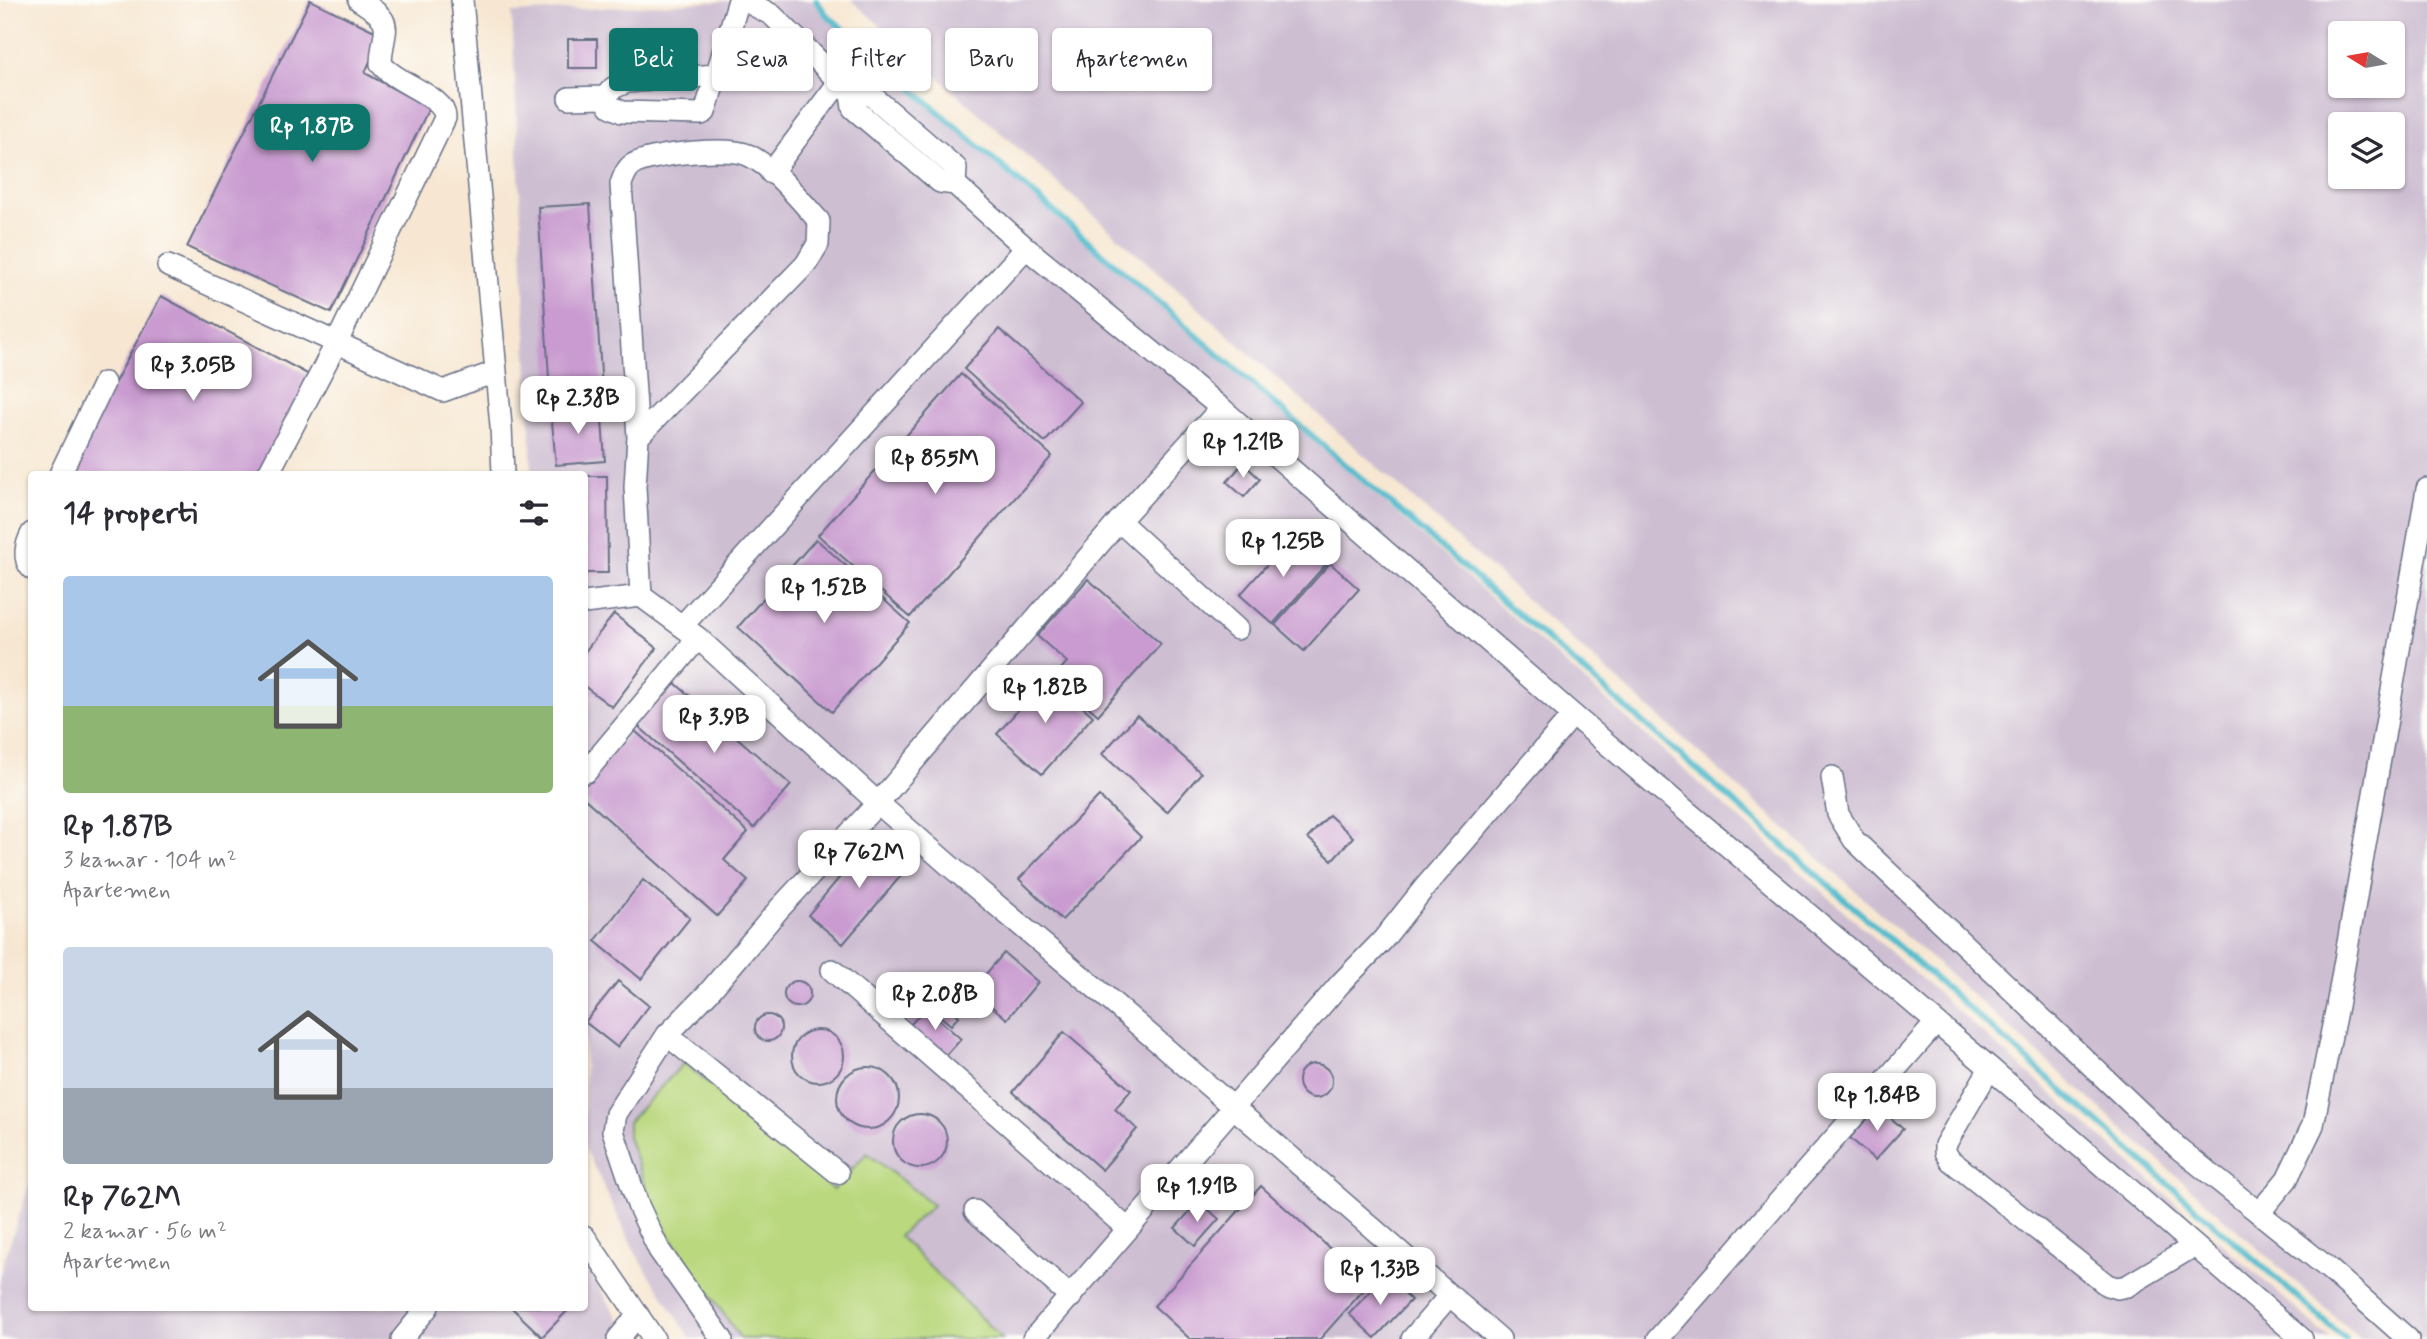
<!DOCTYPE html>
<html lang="id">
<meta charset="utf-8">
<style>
:root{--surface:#fff;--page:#f2f2f3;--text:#2b2b33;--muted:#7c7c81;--accent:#0f766e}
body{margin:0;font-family:Mynerve,sans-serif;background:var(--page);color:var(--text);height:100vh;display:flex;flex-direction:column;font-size:26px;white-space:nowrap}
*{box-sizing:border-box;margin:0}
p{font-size:23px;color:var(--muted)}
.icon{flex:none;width:38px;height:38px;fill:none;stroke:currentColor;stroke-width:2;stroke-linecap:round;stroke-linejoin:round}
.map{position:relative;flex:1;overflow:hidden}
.side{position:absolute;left:28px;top:471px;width:560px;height:840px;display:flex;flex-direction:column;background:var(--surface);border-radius:7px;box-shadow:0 2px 5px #0004}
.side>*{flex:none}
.guide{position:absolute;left:609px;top:28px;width:665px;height:63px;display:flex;gap:14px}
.needle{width:46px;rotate:281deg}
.tools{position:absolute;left:2328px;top:21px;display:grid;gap:14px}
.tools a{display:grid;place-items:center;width:77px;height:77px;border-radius:7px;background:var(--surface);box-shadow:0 2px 5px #0004;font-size:35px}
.price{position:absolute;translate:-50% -60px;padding:0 16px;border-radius:14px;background:#fff;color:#222;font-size:23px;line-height:46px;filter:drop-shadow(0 2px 4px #0008)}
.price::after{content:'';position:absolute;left:50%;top:42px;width:21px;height:16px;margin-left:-10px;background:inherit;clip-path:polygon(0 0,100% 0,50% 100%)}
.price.selected{background:var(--accent);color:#fff}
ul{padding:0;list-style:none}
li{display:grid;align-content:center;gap:14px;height:371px;padding:0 35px}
li span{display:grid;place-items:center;height:217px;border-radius:7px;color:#555}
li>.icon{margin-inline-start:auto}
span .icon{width:126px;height:126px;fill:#fffc;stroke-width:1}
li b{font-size:30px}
h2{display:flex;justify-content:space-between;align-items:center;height:84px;padding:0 35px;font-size:30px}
.tag{padding:0 24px;border-radius:7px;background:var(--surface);box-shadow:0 2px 5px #0004;font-size:24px;line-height:63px}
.tag.selected{background:var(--accent);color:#fff}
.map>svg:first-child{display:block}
.industrial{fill:#cdbed2;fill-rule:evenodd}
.green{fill:#bad87e;stroke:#6a846e;stroke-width:2}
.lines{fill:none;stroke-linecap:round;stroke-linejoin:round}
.stream{stroke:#51bbcd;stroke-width:6}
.building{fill:#c99bd0}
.minor-casing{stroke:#686f87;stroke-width:24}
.minor{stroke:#fff;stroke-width:21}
</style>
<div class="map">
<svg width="2427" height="1339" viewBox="0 0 2427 1339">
<rect width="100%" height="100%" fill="#fdfcf7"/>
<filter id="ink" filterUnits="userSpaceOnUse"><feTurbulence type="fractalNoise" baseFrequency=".0143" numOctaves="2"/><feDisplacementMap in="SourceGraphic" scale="14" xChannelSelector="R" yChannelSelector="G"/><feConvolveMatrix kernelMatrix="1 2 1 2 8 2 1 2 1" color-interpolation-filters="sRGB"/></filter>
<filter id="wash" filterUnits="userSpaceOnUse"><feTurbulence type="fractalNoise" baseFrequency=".00686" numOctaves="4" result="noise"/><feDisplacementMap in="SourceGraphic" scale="28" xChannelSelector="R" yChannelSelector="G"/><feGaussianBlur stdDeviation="1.57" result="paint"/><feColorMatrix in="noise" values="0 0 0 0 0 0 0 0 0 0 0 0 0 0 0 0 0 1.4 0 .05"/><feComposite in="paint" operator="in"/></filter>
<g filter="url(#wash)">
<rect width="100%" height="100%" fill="#f7e7d2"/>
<g class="industrial">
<path d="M745,0H812L1255,388L1751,829L2330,1339H691L635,1252L585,1148L584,474H532L512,13Z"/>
<path d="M851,0H2427V1339H2360ZM2340,33H2392V86H2340ZM2340,124H2392V177H2340Z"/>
<path d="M31,1179L32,1307H584L585,1264L631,1339H0V1273Z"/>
</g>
<path class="green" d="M684,1063L833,1190L867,1153L933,1205L899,1236L1002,1339H741L657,1217L628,1137V1122Z"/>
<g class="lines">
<path class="stream" d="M816,0L826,14L1693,766L2345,1339"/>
</g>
<g id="blocks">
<g class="building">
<path d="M310,0L381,34L365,73L429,108L331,313L187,247Z"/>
<rect x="568" y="39" width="29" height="29"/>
<path d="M590,204L602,389L550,393L538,207Z"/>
<path d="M161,296L315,378L264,474H66Z"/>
<path d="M999,329L1081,402L1045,442L964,369Z"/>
<path d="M961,374L1052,456L910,617L818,535Z"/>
<path d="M601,407L605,461L556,465L551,411Z"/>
<path d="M1243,463L1260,479L1244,497L1227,482Z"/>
<path d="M584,476H607L608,573H584Z"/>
<path d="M1293,535L1326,564L1273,624L1240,595Z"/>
<path d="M816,539L910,623L832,712L738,627Z"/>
<path d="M1330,563L1359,589L1304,651L1275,625Z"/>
<path d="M1088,579L1161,644L1098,715L1054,677L1067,662L1037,636Z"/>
<path d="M614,614L657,648L612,707L584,686V653Z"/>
<path d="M1048,676L1093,716L1042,774L997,734Z"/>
<path d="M675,683L791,785L754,828L637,725Z"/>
<path d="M1137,715L1201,773L1167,812L1102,754Z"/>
<path d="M634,730L748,832L724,860L748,881L717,916L584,798V786Z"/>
<path d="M1099,796L1141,837L1062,920L1019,879Z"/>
<path d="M1329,815L1353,837L1332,860L1308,838Z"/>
<path d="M875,835L910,865L843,944L808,915Z"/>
<path d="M643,880L690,918L641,979L595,941Z"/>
<path d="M1004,953L1038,982L1007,1019L972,990Z"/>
<circle cx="797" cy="994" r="13"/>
<path d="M618,981L649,1006L617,1047L585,1022Z"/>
<path d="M939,998L959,1016L951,1025L930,1008Z"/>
<path d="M926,1008L961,1039L945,1057L909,1026Z"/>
<circle cx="768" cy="1028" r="13"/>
<circle cx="818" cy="1056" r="26"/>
<path d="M1064,1032L1131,1090L1115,1109L1137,1129L1102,1170L1013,1092Z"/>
<circle cx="1315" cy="1081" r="17"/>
<circle cx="868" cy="1098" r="31"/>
<path d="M1878,1106L1903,1129L1875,1160L1850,1138Z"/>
<circle cx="920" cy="1141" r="27"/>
<path d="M1261,1186L1369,1284L1320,1339H1190L1154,1306Z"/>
<path d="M1199,1201L1219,1219L1195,1246L1175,1228Z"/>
<path d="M1385,1275L1411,1300L1375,1338L1349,1314Z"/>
<path d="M511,1307H571L542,1337Z"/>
</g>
</g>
</g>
<g filter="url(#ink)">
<use href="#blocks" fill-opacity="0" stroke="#686f87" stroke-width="2"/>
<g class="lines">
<defs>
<g id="minor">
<path d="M462,0L501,426L503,474"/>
<path d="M744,0L772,15L806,48L851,94L853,108L940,182L955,184L1026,248L1221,408L1573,715L1990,1068L2302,1339"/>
<path d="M851,94L871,95L956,168L955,184"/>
<path d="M605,97L610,106L622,112L701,114L705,112L739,0"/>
<path d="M569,98L605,97L613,88L627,82L716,75"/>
<path d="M771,173L839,82"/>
<path d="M168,266L443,391L495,372"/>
<path d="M638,437L806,264L818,244L819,221C800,200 774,167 748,155C727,146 658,154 636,163C627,166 624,176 621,184L638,437L635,487L641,596L698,638L878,803L1119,521L1221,408"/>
<path d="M60,474L104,383"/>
<path d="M268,474L337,342L445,118C446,96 396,84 381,64C382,27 399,25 359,0"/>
<path d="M1119,521L1237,629"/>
<path d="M32,533C26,544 22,559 32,569"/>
<path d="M584,603L641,596"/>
<path d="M682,626L1026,248"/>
<path d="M586,772L698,638"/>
<path d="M1832,777L1838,814L1854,840L2178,1148L2329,1269L2408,1339"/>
<path d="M832,970L1128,1229"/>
<path d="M667,1035L838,1173"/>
<path d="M1990,1068L1945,1145V1152L1950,1160L2107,1285L2117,1288L2127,1286L2194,1246"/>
<path d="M975,1211L1071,1297"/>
<path d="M2259,1213L2287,1179L2313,1125L2337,1006L2427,489"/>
<path d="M584,1236L654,1339"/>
<path d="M402,1339L428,1307"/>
<path d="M618,1339L638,1315"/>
<path d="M722,1339L659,1250L638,1205L613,1131L616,1114L667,1035L709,992L779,909L878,803L950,866L1104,995L1500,1339"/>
<path d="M1033,1339L1340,984L1382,941L1425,887L1573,715"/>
<path d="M1412,1339L1449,1296"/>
<path d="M1658,1339L1936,1023"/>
</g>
</defs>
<use href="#minor" class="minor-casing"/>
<use href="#minor" class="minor"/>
</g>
</g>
</svg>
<div class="tools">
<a><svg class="needle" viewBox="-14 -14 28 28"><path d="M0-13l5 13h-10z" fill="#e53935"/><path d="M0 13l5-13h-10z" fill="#7c7c81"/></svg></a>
<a><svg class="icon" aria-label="layers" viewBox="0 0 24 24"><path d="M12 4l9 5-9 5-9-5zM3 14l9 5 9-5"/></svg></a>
</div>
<b class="price selected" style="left:312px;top:164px">Rp 1.87B</b>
<b class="price" style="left:193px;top:403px">Rp 3.05B</b>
<b class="price" style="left:578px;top:436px">Rp 2.38B</b>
<b class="price" style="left:1243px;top:480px">Rp 1.21B</b>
<b class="price" style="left:935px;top:496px">Rp 855M</b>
<b class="price" style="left:1283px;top:579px">Rp 1.25B</b>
<b class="price" style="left:824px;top:625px">Rp 1.52B</b>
<b class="price" style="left:1045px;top:725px">Rp 1.82B</b>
<b class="price" style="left:714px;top:755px">Rp 3.9B</b>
<b class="price" style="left:859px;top:890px">Rp 762M</b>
<b class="price" style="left:935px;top:1032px">Rp 2.08B</b>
<b class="price" style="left:1877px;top:1133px">Rp 1.84B</b>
<b class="price" style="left:1197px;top:1224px">Rp 1.91B</b>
<b class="price" style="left:1380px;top:1307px">Rp 1.33B</b>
<div class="guide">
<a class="tag selected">Beli</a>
<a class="tag">Sewa</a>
<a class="tag">Filter</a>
<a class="tag">Baru</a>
<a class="tag">Apartemen</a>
</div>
<section class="side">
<h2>14 properti<svg class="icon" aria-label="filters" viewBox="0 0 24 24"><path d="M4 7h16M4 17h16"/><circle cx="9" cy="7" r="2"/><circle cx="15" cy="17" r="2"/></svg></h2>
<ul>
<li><span style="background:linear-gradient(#a9c7e8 60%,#8fb573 0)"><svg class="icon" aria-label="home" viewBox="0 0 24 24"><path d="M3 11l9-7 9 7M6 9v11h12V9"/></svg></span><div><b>Rp 1.87B</b><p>3 kamar · 104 m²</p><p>Apartemen</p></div></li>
<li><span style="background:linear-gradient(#c9d6e8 65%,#9aa5b1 0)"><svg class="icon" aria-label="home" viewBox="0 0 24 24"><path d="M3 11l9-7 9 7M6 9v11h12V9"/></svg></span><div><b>Rp 762M</b><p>2 kamar · 56 m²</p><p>Apartemen</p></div></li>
</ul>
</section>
</div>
